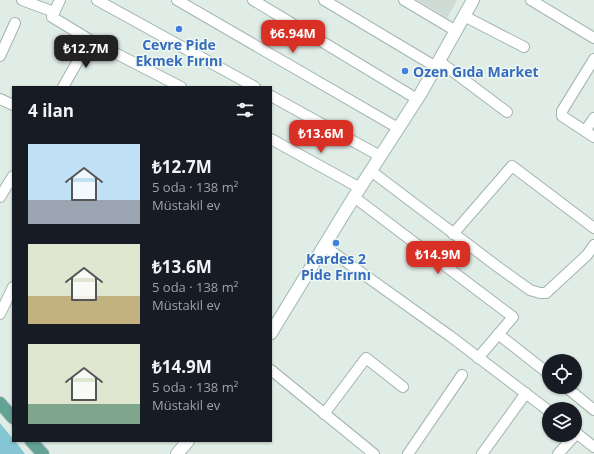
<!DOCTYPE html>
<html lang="tr">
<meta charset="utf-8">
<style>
:root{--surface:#171b24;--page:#20242c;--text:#f1f3f6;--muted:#9ea1a6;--accent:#d93025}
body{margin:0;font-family:"Open Sans",sans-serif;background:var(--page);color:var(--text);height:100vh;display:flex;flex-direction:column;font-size:15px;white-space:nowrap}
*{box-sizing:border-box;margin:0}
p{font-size:13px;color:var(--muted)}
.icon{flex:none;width:22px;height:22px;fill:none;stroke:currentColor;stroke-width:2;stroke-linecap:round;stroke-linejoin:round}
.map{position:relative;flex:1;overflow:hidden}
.details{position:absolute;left:12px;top:86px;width:260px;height:356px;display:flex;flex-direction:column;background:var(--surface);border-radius:0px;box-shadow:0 1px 3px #0004}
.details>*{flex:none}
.tools{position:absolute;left:542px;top:354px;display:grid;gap:8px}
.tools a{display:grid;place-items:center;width:40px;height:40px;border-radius:50%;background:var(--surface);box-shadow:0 1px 3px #0004;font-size:20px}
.price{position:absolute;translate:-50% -34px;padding:0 9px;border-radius:8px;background:var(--accent);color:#fff;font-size:13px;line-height:26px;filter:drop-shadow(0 1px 2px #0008)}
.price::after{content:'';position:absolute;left:50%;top:24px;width:12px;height:9px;margin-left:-6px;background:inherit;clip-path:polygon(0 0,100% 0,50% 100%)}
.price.active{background:#222;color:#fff}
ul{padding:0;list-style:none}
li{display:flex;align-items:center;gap:12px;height:100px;padding:0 16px}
li span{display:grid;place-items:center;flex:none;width:112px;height:80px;border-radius:0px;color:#555}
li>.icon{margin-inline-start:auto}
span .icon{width:48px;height:48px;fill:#fffc;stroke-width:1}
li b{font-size:17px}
h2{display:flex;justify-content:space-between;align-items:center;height:48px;padding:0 16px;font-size:17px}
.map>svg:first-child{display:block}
.built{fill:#cedbd5}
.water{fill:#85c6d4}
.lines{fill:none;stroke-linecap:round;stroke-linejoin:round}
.street-casing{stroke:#a3b4ad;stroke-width:12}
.secondary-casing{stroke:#9eb8af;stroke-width:14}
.primary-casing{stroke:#c1c9c6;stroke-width:14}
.street{stroke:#fff;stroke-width:10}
.secondary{stroke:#fff;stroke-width:12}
.primary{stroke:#62a393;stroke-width:12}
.shop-dot{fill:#3f7fe0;stroke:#f0f8f4;stroke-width:1.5}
.labels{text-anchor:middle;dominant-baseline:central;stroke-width:3;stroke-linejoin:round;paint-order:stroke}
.shop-label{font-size:14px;font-weight:bold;fill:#366cbe;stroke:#f0f8f4}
</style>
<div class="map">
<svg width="594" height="454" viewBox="0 0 594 454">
<rect width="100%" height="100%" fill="#e0ece6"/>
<path class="built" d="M417,0H457L447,18Z"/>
<path class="water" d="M0,423L13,439V441H15L25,454H0Z"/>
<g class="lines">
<defs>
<g id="street">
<path d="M22,0L54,12"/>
<path d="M60,0L52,17L90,40L181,87"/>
<path d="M97,0L255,87"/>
<path d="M177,0L398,128"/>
<path d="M253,0L417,99"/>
<path d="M324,0L436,67"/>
<path d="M404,0L456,31"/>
<path d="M531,0L594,38"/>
<path d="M464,16L524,47"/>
<path d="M0,56L15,23"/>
<path d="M594,59L562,111V116L594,137"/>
<path d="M439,61L507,112"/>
<path d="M63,87L90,40"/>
<path d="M271,96L380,156"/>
<path d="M0,99L13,105"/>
<path d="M585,131L594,118"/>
<path d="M271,139L360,188"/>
<path d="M371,171L498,267L530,290L540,293H546L587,255L594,245"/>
<path d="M0,197L13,176"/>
<path d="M354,197L513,317L478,358"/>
<path d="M453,234L512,166L594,228"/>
<path d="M324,246L450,336L549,411"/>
<path d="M0,314L13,287"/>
<path d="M498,334L549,374"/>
<path d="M271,370L374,454"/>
<path d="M566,387L594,410"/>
<path d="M324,414L366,358L403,387"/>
<path d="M575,432L594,447"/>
<path d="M408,454L462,375"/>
<path d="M482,454L526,393"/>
<path d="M558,454L577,433"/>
</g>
<g id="secondary">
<path d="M271,333L354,197L421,93L473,0"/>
<path d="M177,454L188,441"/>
</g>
<g id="primary">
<path d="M0,403L13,418"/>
<path d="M31,441L43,454"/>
</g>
</defs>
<use href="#street" class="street-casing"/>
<use href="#secondary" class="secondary-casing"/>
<use href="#primary" class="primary-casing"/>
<use href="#street" class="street"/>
<use href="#secondary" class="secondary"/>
<use href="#primary" class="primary"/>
</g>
<g class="shop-dot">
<circle cx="179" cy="29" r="4"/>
<circle cx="405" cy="71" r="4"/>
<circle cx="336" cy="243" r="4"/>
</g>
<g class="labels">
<g class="shop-label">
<text x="179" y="44">Cevre Pide<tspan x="179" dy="16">Ekmek Fırını</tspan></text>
<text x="413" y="71" text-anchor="start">Ozen Gıda Market</text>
<text x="336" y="258">Kardes 2<tspan x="336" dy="16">Pide Fırını</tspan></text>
</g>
</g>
</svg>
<div class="tools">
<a><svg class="icon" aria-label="locate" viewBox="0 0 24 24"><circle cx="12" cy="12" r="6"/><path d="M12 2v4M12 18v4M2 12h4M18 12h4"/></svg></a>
<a><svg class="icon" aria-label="layers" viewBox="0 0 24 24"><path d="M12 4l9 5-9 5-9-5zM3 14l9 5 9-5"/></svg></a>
</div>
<b class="price" style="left:293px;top:54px">₺6.94M</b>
<b class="price active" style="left:86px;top:69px">₺12.7M</b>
<b class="price" style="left:321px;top:154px">₺13.6M</b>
<b class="price" style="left:438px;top:275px">₺14.9M</b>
<section class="details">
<h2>4 ilan<svg class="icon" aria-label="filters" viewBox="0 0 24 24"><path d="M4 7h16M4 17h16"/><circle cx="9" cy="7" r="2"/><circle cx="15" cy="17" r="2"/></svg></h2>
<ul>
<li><span style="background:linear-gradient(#bfe0f5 70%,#9aa5b1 0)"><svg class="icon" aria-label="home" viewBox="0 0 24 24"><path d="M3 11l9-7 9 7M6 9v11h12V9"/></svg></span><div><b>₺12.7M</b><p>5 oda · 138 m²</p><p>Müstakil ev</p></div></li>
<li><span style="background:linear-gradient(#dfe7d0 65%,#c2b280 0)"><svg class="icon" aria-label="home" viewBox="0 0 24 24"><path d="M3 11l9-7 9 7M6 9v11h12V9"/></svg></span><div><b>₺13.6M</b><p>5 oda · 138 m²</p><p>Müstakil ev</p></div></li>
<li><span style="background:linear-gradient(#dfe7d0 75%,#7fa58c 0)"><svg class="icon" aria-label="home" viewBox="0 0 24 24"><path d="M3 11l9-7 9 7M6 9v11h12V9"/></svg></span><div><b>₺14.9M</b><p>5 oda · 138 m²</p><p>Müstakil ev</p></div></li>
</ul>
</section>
</div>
